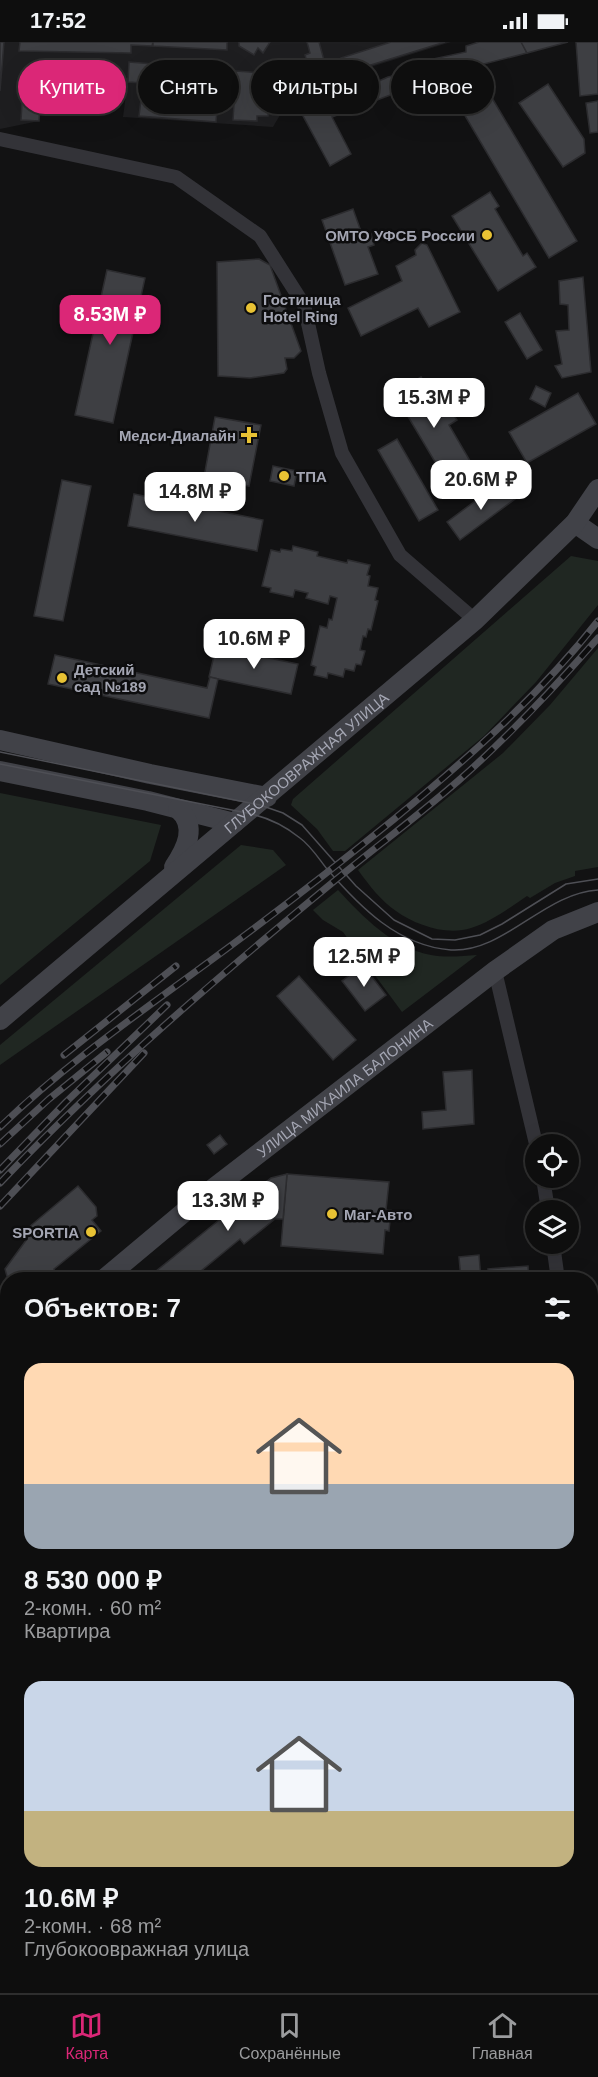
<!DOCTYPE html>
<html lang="ru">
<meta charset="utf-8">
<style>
:root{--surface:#0e0e0e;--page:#171717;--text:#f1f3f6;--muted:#9b9c9e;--line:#2e2e2e;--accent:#db2777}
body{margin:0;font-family:Arial,sans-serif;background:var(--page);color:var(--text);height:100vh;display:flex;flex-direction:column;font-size:22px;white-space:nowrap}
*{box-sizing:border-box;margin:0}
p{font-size:20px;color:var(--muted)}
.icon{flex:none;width:33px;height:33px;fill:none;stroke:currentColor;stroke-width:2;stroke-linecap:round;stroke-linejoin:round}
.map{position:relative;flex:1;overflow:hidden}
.details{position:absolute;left:0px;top:1230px;width:598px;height:722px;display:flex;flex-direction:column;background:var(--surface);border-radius:24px 24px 0 0;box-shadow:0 6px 24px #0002,0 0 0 2px var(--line)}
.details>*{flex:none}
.top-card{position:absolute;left:18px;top:18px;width:562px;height:54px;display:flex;gap:12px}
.buttons{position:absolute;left:525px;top:1092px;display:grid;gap:12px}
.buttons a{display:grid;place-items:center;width:54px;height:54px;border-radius:50%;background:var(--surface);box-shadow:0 6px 24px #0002,0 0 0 2px var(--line);font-size:30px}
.price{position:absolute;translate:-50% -51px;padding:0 14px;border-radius:12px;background:#fff;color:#222;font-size:20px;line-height:39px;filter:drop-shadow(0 2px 3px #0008)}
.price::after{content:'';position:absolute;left:50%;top:36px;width:18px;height:14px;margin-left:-9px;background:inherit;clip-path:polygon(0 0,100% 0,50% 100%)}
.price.selected{background:var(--accent);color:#fff}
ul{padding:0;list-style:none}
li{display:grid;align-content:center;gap:12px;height:318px;padding:0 24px}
li span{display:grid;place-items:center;height:186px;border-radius:18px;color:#555}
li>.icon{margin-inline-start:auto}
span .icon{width:108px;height:108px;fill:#fffc;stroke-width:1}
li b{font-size:26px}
h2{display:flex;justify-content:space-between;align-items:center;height:72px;padding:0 24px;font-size:26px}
.tag{padding:0 21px;border-radius:27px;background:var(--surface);box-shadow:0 6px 24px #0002,0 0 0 2px var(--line);font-size:21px;line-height:54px}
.tag.selected{background:var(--accent);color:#fff}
.status{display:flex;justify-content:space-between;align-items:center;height:42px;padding:0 30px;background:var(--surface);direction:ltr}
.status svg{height:16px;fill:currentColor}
.tab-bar{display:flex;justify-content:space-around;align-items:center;height:84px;border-top:2px solid var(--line);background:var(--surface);font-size:16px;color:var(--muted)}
.tab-bar a{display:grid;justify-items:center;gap:3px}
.tab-bar .selected{color:var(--accent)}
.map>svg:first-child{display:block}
.built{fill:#1e1e20}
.green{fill:#202722}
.building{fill:#3e3f43;stroke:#2c2c2f;stroke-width:1.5}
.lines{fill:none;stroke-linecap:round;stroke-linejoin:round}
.street{stroke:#333338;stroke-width:14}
.secondary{stroke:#414248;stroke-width:20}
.tram{stroke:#4e4f55;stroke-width:1.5}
.rail-casing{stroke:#4e4f55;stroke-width:7}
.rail{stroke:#0d0d0e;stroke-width:4.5;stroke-dasharray:14;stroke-linecap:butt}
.poi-dot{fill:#e8c234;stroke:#0d0d0e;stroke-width:2}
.labels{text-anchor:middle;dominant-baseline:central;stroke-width:5;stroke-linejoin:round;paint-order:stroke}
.poi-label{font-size:15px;font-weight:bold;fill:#a4a6b3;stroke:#0d0d0e;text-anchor:start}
.street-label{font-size:15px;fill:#a4a6b3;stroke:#0d0d0e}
</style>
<div class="status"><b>17:52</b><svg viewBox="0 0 49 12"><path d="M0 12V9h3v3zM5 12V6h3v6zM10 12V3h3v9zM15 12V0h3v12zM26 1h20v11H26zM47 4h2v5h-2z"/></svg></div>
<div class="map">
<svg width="598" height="1951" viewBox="0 0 598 1951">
<rect width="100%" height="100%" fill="#121213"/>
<path class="built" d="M0,0H451L294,49L273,85L123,75L126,52L41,48L39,79L0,87Z"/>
<g class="green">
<path d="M571,514L598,519V563L536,640L484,694L345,809H333L317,787L291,763L293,757Z"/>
<path d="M598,606V825L575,829V834L555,841L530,856L527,854C509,866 491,880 471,886C447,894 415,883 396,869C381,859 369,843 358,828L503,711L550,663Z"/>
<path d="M0,751L161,783L150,819L0,943Z"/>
<path d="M241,803L273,808L286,823L0,1023V1003Z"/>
<path d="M338,848C363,875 393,906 431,913C446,916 462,914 477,913L402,970L343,890L323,878L313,868Z"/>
<path d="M0,1530H7V1620L0,1619Z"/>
<path d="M180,1944H227L225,1951H178Z"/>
</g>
<g class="building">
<path d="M0,0H4L0,49Z"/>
<path d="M20,0H153L152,4L131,3V11L19,9Z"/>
<path d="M153,0H227V8L153,4Z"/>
<path d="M239,0H270L263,11L258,6L254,13L239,4Z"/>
<path d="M307,0H319L327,29L299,37L296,23L307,20L305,13L310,11Z"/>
<path d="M391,0H445L345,31L341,16Z"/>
<path d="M479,0H522L527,11L437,34L438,41L393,52L332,75L351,112L330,124L302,72L388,35L435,25L433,17L466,10V4Z"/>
<path d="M521,0H568L527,11Z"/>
<path d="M576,0H598V52L580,54Z"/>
<path d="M129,20L215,27L214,43L161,40L160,60L201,63V56L218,57L216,80L139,74L143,41L128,40Z"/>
<path d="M236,29L261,31L260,51L270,52L268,74H257V79L233,78Z"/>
<path d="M35,31L127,37L126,52L41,48L39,79L21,78L23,44L34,45Z"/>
<path d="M482,39L577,199L549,216L454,55Z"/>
<path d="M548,42L584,97L585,111L563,125L519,61Z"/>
<path d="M598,59V90L590,91L586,61Z"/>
<path d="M490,150L499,164L495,167L523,214L527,211L536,225L498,249L452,174Z"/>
<path d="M353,167L363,195L371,192L374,203L368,205L378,232L345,243L322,178Z"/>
<path d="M422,201L427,203L460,270L429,285L418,266L361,294L348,266L402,239L396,224L416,213L415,208Z"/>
<path d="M259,217L270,223L301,309L294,316H285L287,327L284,331L250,336L218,334L217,220Z"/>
<path d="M107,228L145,236L113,381L75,373Z"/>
<path d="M583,235L591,330L562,336L555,324L562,322L556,289L569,288L568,263L560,262L559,239Z"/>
<path d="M520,271L542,308L527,317L505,280Z"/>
<path d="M421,335L442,370L449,366L457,378L449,383L473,424L447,440L394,351Z"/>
<path d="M536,344L551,351L545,365L530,357Z"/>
<path d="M578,351L596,382L527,421L509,390Z"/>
<path d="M215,375L261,383L249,444L204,435Z"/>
<path d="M397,397L438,468L419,479L378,408Z"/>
<path d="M273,424L297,429L294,444L270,439Z"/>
<path d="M62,438L91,444L63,579L34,574Z"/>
<path d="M502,439L515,457L460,498L447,480Z"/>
<path d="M134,452L263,478L257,509L128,484Z"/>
<path d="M293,504L318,510L317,514L347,521L348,518L370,523L367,533L370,534L368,544L378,546L375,558L378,559L371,588L368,587L366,595L363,594L360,608L365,609L361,623L356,622L354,629L345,627L343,635L328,631L327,636L314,633L316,625L311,623L320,584L327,586L329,577L332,578L337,556L330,554L328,562L306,556L308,551L295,548L293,555L270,550L271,546L262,544L271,508L280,510L281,507L292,509Z"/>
<path d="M216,605L298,622L291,652L209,635Z"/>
<path d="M55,613L207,646L210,635L218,637L209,676L48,642Z"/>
<path d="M363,923L386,953L365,969L342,939Z"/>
<path d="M299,934L356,998L333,1018L277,954Z"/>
<path d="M472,1028L474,1082L423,1087L422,1070L446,1068L443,1030Z"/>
<path d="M220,1093L227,1102L214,1112L207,1103Z"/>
<path d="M287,1132L389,1140L386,1168H391L389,1189L385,1188L383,1212L281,1204Z"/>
<path d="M287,1132L283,1177H275L244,1202L240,1197L190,1238H145L271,1136Z"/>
<path d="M78,1144L96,1165L97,1174L92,1178L101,1189L54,1227L56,1235L53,1238H8L5,1227L27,1197L22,1191Z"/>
<path d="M479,1213L481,1238H461L459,1215Z"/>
<path d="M528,1224L529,1238H489L488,1227Z"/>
<path d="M264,1230L342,1238H263Z"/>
<path d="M0,1283L6,1289L0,1296Z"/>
<path d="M0,1759L8,1760V1806L0,1805Z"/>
<path d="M13,1944H127L125,1951H16L12,1950Z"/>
<path d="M227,1944H284L283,1951H225Z"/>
<path d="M469,1944H517L515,1951H468Z"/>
</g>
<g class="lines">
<g class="street">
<path d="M0,97L176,135L260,194L304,263L319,331L342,411L400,513L475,578"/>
<path d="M495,929L536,1102"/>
<path d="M543,1136L548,1168"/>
<path d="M553,1202L558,1238"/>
<path d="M591,1675L598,1776"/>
<path d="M591,1808L598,1781"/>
<path d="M554,1951L555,1944"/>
</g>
<g class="secondary">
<path d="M575,481L598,497"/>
<path d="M0,698L150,732L267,755"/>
<path d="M0,729L148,759L234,781"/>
<path d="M174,825C186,807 198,784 178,767"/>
<path id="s1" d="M0,978L475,578L575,481L598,447"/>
<path id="s2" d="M103,1238L201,1156L495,929L553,888L598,870"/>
<path d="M0,1337L8,1328"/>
<path d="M0,1710L8,1711"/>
<path d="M591,1779L598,1780"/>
<path d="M160,1951L162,1944"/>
</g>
<g class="tram">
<path d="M0,710L260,763L283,771L302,783L356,844L394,878L432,897L455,898L480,893L502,882L566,842L598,837"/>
<path d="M0,722L247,771C267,775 284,783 300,796C311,804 319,817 327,827C360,865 398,904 451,908C504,911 544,851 598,848"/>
</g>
<defs>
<g id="rail">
<path d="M64,1013L176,924"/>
<path d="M0,1085C61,1026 131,977 199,927C265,879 330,829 393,778C467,717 539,654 598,579"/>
<path d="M0,1102L49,1057L107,1010"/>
<path d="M0,1128L66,1060L167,963"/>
<path d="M0,1141C105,1031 220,933 338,836C377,804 419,773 458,739C508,695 554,646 598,596"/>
<path d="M0,1164L144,1011"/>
</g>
</defs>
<use href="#rail" class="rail-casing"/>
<use href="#rail" class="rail"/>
</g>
<g class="poi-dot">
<circle cx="487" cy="193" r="6"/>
<circle cx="251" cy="266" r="6"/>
<path d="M246 384h6v6h6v6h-6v6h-6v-6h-6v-6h6z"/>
<circle cx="284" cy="434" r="6"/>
<circle cx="62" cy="636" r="6"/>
<circle cx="332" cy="1172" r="6"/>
<circle cx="91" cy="1190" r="6"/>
</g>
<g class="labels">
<g class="poi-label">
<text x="475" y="193" text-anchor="end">ОМТО УФСБ России</text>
<text x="263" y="257">Гостиница<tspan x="263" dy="17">Hotel Ring</tspan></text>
<text x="236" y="393" text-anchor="end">Медси-Диалайн</text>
<text x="296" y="434">ТПА</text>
<text x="74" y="627">Детский<tspan x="74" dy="17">сад №189</tspan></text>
<text x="344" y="1172">Маг-Авто</text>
<text x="79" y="1190" text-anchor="end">SPORTIA</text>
</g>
<g class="street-label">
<text stroke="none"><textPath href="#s1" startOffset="400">ГЛУБОКООВРАЖНАЯ УЛИЦА</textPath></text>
<text stroke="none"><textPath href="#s2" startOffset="309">УЛИЦА МИХАИЛА БАЛОНИНА</textPath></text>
</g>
</g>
</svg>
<div class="buttons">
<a><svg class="icon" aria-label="locate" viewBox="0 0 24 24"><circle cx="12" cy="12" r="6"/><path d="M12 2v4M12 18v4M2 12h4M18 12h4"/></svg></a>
<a><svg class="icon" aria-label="layers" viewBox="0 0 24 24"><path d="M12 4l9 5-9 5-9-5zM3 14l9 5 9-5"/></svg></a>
</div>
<b class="price selected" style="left:110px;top:304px">8.53M ₽</b>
<b class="price" style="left:434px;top:387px">15.3M ₽</b>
<b class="price" style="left:481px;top:469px">20.6M ₽</b>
<b class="price" style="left:195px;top:481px">14.8M ₽</b>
<b class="price" style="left:254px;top:628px">10.6M ₽</b>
<b class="price" style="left:364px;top:946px">12.5M ₽</b>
<b class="price" style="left:228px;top:1190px">13.3M ₽</b>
<div class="top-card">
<a class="tag selected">Купить</a>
<a class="tag">Снять</a>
<a class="tag">Фильтры</a>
<a class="tag">Новое</a>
</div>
<section class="details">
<h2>Объектов: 7<svg class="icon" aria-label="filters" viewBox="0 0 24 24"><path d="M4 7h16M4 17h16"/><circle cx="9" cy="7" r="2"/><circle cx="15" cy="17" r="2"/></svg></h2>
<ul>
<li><span style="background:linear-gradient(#ffd9b3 65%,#9aa5b1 0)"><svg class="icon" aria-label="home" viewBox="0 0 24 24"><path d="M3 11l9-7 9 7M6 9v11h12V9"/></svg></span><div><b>8 530 000 ₽</b><p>2-комн. · 60 m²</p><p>Квартира</p></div></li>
<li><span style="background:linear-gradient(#c9d6e8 70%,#c2b280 0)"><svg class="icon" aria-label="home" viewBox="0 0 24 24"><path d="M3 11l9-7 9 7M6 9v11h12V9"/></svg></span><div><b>10.6M ₽</b><p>2-комн. · 68 m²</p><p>Глубокоовражная улица</p></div></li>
</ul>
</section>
</div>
<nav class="tab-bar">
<a class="selected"><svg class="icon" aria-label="map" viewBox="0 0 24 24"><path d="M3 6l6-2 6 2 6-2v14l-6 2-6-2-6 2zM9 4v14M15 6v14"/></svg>Карта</a>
<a><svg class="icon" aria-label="saved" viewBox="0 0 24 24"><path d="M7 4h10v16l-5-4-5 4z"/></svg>Сохранённые</a>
<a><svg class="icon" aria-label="home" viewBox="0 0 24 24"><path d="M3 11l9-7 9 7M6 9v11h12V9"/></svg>Главная</a>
</nav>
